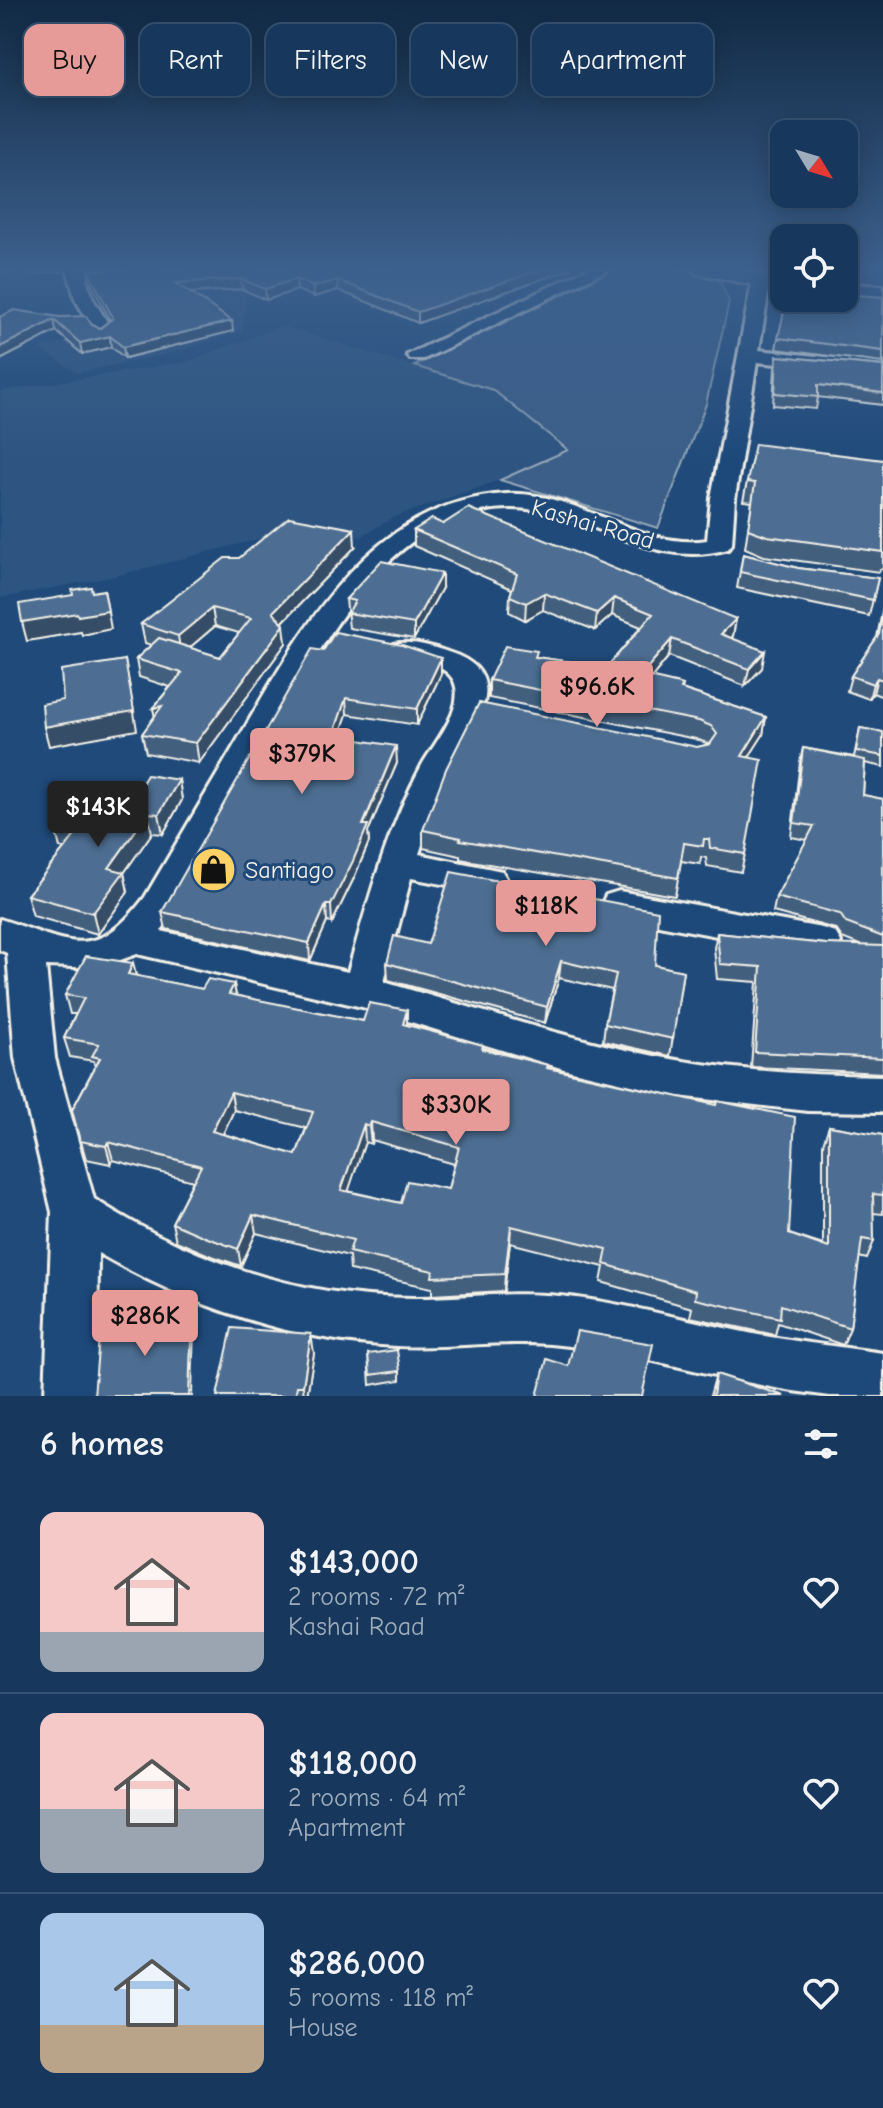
<!DOCTYPE html>
<meta charset="utf-8">
<style>
:root{--surface:#17385c;--page:#203f62;--text:#f1f3f6;--muted:#9eacbb;--line:#365272;--accent:#e69b98}
body{margin:0;font-family:"Comic Neue",sans-serif;background:var(--page);color:var(--text);height:100vh;display:flex;flex-direction:column;font-size:30px;white-space:nowrap}
*{box-sizing:border-box;margin:0}
p{font-size:26px;color:var(--muted)}
.icon{flex:none;width:44px;height:44px;fill:none;stroke:currentColor;stroke-width:2;stroke-linecap:round;stroke-linejoin:round}
.map{position:relative;height:1396px;overflow:hidden}
.panel{display:flex;flex-direction:column;background:var(--surface);flex:1}
.panel>*{flex:none}
.guide{position:absolute;left:24px;top:24px;width:836px;height:72px;display:flex;gap:16px}
.needle{width:52px;rotate:128deg}
.fabs{position:absolute;left:770px;top:120px;display:grid;gap:16px}
.fabs a{display:grid;place-items:center;width:88px;height:88px;border-radius:16px;background:var(--surface);box-shadow:0 4px 20px #0003,0 0 0 2px var(--line);font-size:40px}
.price{position:absolute;translate:-50% -68px;padding:0 18px;border-radius:8px;background:var(--accent);color:#111;font-size:26px;line-height:52px;filter:drop-shadow(0 2px 4px #0008)}
.price::after{content:'';position:absolute;left:50%;top:48px;width:24px;height:18px;margin-left:-12px;background:inherit;clip-path:polygon(0 0,100% 0,50% 100%)}
.price.on{background:#222;color:#fff}
ul{padding:0;list-style:none}
li{display:flex;align-items:center;gap:24px;height:200px;padding:0 40px}
li+li{border-top:2px solid var(--line)}
li span{display:grid;place-items:center;flex:none;width:224px;height:160px;border-radius:16px;color:#555}
li>.icon{margin-inline-start:auto}
span .icon{width:96px;height:96px;fill:#fffc;stroke-width:1}
li b{font-size:34px}
h2{display:flex;justify-content:space-between;align-items:center;height:96px;padding:0 40px;font-size:34px}
.chip{padding:0 28px;border-radius:16px;background:var(--surface);box-shadow:0 4px 20px #0003,0 0 0 2px var(--line);font-size:28px;line-height:72px}
.chip.on{background:var(--accent);color:#111}
.map>svg:first-child{display:block}
.built{fill:#2d5581}
.green{fill:#3a5f88;stroke:#97a8b8;stroke-width:2}
.lines{fill:none;stroke-linecap:round;stroke-linejoin:round}
.minor-casing{stroke:#f4f1e8;stroke-width:6}
.major-casing{stroke:#f4f1e8;stroke-width:6}
.minor{fill:#1f4a7a;fill-rule:evenodd}
.major{fill:#1f4a7a;fill-rule:evenodd}
.wall{fill:#425f7e;stroke:#f4f1e8;stroke-width:2;fill-rule:evenodd}
.shaded-wall{fill:#364d66;stroke:#f4f1e8;stroke-width:2}
.building{fill:#4d6e92;stroke:#f4f1e8;stroke-width:2;fill-rule:evenodd}
.labels{text-anchor:middle;dominant-baseline:central;stroke-width:6;stroke-linejoin:round;paint-order:stroke}
.street-label{font-size:24px;fill:#f4f1e8;stroke:#1f4a7a}
.poi-label{font-size:24px;fill:#f4f1e8;stroke:#1f4a7a;text-anchor:start}
</style>
<div class="map">
<svg width="883" height="1396" viewBox="0 0 883 1396">
<rect width="100%" height="100%" fill="#1f4a7a"/>
<filter id="ink" filterUnits="userSpaceOnUse"><feTurbulence type="fractalNoise" baseFrequency=".0125" numOctaves="2"/><feDisplacementMap in="SourceGraphic" scale="16" xChannelSelector="R" yChannelSelector="G"/><feConvolveMatrix kernelMatrix="1 2 1 2 8 2 1 2 1" color-interpolation-filters="sRGB"/></filter>
<g filter="url(#ink)">
<g class="built">
<path d="M250,268L242,331L172,353L77,373L39,348L111,331L76,274Z"/>
<path d="M282,326L493,390L568,451L500,480L392,518L361,537L321,523L111,577L0,598V391L186,362Z"/>
</g>
<path class="green" d="M618,268H676L719,279L729,302L706,404L658,528L500,480L568,450L493,390L414,366Z"/>
<g class="lines">
<defs>
<g id="minor">
<path d="M67,268H173L165,273L86,278L93,299L112,330L103,336L96,334L75,299Z"/>
<path d="M589,268H611L424,359H410L407,355Z"/>
<path d="M761,277L770,282L759,350L883,363V375L757,362L735,498L732,544L728,549C647,572 589,508 511,508C388,509 323,643 272,735C235,800 202,869 161,931L348,972C368,901 387,830 422,765C434,743 466,708 454,681C445,662 412,661 394,656L390,650L394,644C411,640 431,646 448,652C518,674 472,728 453,768C439,796 428,825 419,854L502,871L507,880L502,889L489,893L411,878L384,982C481,1010 578,1043 677,1060C745,1072 814,1075 883,1076V1112L808,1111L678,1096L564,1069L362,1007L137,954L98,968L46,966L55,1058L94,1199C191,1261 299,1298 414,1298C463,1298 511,1291 560,1296C621,1302 679,1319 739,1331C786,1341 835,1346 883,1353V1396H830L793,1391C715,1378 639,1353 560,1345C506,1339 451,1349 396,1346C290,1341 190,1306 98,1253L97,1396H45L52,1212L15,1058L7,953L0,950V919C68,940 93,966 145,897C178,841 211,785 244,729C304,626 372,501 507,494C576,490 642,551 707,540L711,498L752,282Z"/>
<path d="M619,891L822,928L835,932L841,942L835,952L822,956L606,915L601,905L606,895Z"/>
</g>
<g id="major">
<path d="M693,268H737L784,277V291L696,273Z"/>
<path d="M844,283L883,286V300L844,297Z"/>
</g>
</defs>
<use href="#minor" class="minor-casing"/>
<use href="#major" class="major-casing"/>
<use href="#minor" class="minor"/>
<use href="#major" class="major"/>
</g>
<g class="wall">
<path d="M129,268H573L418,323L338,290L314,297L297,290L266,300L242,289L190,293L233,331L125,358L111,347L82,354L56,331L0,360V316L92,325L100,328L110,320L90,281L88,271Z"/>
<path d="M883,297V363L776,349L778,338Z"/>
<path d="M777,356L883,366V405L818,397L816,409L773,405L775,367Z"/>
<path d="M883,460V569H880L879,572L764,556L745,548L752,502L743,501L747,482Z"/>
<path d="M443,524L736,619L733,636L731,638L762,668L745,686L669,656L651,678L683,685L682,689L766,717L763,735L749,757L745,854L741,872L707,866L706,858L701,857L700,864L681,861L675,896L460,859V856L423,848V830L709,744L696,739L489,698V680L537,657L607,667L641,627L612,615L595,630L543,610L525,620L509,612L510,596L512,589L414,546V530Z"/>
<path d="M355,547L282,623L286,643L199,763L146,753L142,734L155,716L153,708L170,687L139,677L136,659L151,645L145,643L141,624L239,558ZM215,626L239,633L220,657L189,648Z"/>
<path d="M743,554L798,568L878,578L869,616L737,588Z"/>
<path d="M442,588L414,639L349,628L346,599Z"/>
<path d="M883,607V697L873,693L869,699L847,691L851,676L877,637Z"/>
<path d="M323,651L441,674L417,725L347,714L339,737L397,763L368,832L369,842L354,878L332,923L327,922L310,961L166,929L162,912Z"/>
<path d="M860,728L883,732V767L865,763L863,795L883,799V1073L751,1067L757,982L717,979L714,948L717,933L826,944L862,946L842,938L836,929L773,912L776,897L807,840L791,837L800,762L803,748L854,757Z"/>
<path d="M179,780L182,800L163,834L152,833L124,873L128,892L98,934L33,916L27,895L65,849L60,848L55,828L121,817Z"/>
<path d="M428,944L655,965L683,971L670,1056L603,1041L605,1024L612,990L559,978L545,1023L388,980L387,963Z"/>
<path d="M133,963L136,976L202,989L234,984L236,996L363,1021L407,1025L548,1068L789,1234L823,1245V1144L829,1126L883,1135V1214L873,1213L874,1241L867,1259L859,1257L850,1328L843,1345L778,1323L775,1335L690,1317L692,1308L601,1282L604,1267L510,1243L504,1291L432,1295V1288L350,1270L349,1256L256,1233L241,1266L209,1255L176,1241L172,1223L193,1181L113,1160L111,1164L86,1159L72,1110L95,1066L94,1061L70,1057L64,1038L76,1014H70L65,995ZM234,1110L306,1128L296,1155L223,1134ZM372,1140L454,1164L448,1189L401,1203L348,1191L365,1142L371,1144Z"/>
<path d="M314,1353L307,1396H217Z"/>
<path d="M368,1354L400,1371V1380L370,1385Z"/>
<path d="M716,1374L784,1396H710Z"/>
</g>
<g class="shaded-wall">
<path d="M2,268H66L65,271L32,274L31,270L3,272Z"/>
<path d="M545,268H573L418,323V312Z"/>
<path d="M241,279L242,289L178,294L176,283Z"/>
<path d="M296,279L297,290L266,300L265,289Z"/>
<path d="M337,280L338,290L314,297L313,287Z"/>
<path d="M54,320L56,331L0,360V347Z"/>
<path d="M232,321L233,331L125,358L123,347Z"/>
<path d="M110,336L111,347L82,354L80,343Z"/>
<path d="M354,529L355,547L275,630L273,612Z"/>
<path d="M442,573V588L414,639V624Z"/>
<path d="M104,590L111,629L82,635L81,632L27,641L22,622Z"/>
<path d="M544,593L543,610L525,620L526,603Z"/>
<path d="M614,598L612,615L595,630L597,613Z"/>
<path d="M212,608L215,626L181,655L178,636Z"/>
<path d="M736,619L733,636L718,651L721,634Z"/>
<path d="M284,625L286,643L199,763L196,743Z"/>
<path d="M672,639L669,656L639,693L641,675Z"/>
<path d="M765,651L762,668L745,686L749,669Z"/>
<path d="M441,658V674L417,725V709Z"/>
<path d="M125,660L137,730L49,746L44,727Z"/>
<path d="M877,678L873,693L869,699L873,684Z"/>
<path d="M346,698L347,714L334,753L333,736Z"/>
<path d="M162,706L157,727L153,708Z"/>
<path d="M766,717L763,735L738,774L742,756Z"/>
<path d="M396,746L397,763L368,832L369,842L354,878L332,923L331,905Z"/>
<path d="M179,780L182,800L163,834L159,814Z"/>
<path d="M148,813L152,833L124,873L128,892L98,934L93,913L109,868Z"/>
<path d="M326,905L327,922L310,961L309,943Z"/>
<path d="M561,961L559,978L545,1023L547,1007Z"/>
<path d="M133,963L137,981L128,974Z"/>
<path d="M234,984L237,1003L229,994Z"/>
<path d="M407,1010V1028L403,1024Z"/>
<path d="M231,1092L234,1110L216,1149L212,1131Z"/>
<path d="M371,1122L372,1140L371,1144L369,1126Z"/>
<path d="M364,1124L365,1142L343,1207L341,1190Z"/>
<path d="M108,1142L113,1160L111,1164L106,1146Z"/>
<path d="M253,1215L256,1233L241,1266L238,1249Z"/>
<path d="M511,1226L510,1243L504,1291L505,1274Z"/>
<path d="M192,1314L194,1324L192,1396H189Z"/>
<path d="M311,1334L314,1353L307,1396H304L303,1386Z"/>
</g>
<g class="building">
<path d="M129,268H545L418,312L337,280L313,287L296,279L265,289L241,279L176,283L232,321L123,347L110,336L80,343L54,320L0,347V316H2L14,310L60,317L86,316L92,325L100,328L113,318L88,271Z"/>
<path d="M844,294L883,297V351L778,338L787,298H844Z"/>
<path d="M777,356L883,366V393L818,385V397L775,393Z"/>
<path d="M755,444L883,460V552L767,536L748,529L755,483L747,482Z"/>
<path d="M468,508L736,619L721,634L765,651L749,669L672,639L641,675L683,685L681,689L766,717L742,756L762,760L745,854L710,848L709,839H704L703,846L684,843L678,878L460,840L461,838L423,830L446,769L479,703L697,747L710,744L717,734L711,726L699,721L489,680L505,646L537,651L535,657L607,667L653,614L614,598L597,613L544,593L526,603L510,596L517,574L414,530L432,519L443,524Z"/>
<path d="M289,517L354,529L273,612L284,625L196,743L142,734L162,706L153,708L182,673L136,659L159,638L220,657L251,618L212,608L178,636L141,624L225,558H239Z"/>
<path d="M743,554L798,568L878,578L873,600L740,572Z"/>
<path d="M381,561L442,573L414,624L348,613L355,601L346,599Z"/>
<path d="M91,587L92,592L104,590L108,611L78,616L77,613L22,622L19,604L73,595L72,590Z"/>
<path d="M883,611V680L877,678L873,684L851,676L879,634Z"/>
<path d="M335,632L402,645L441,658L417,709L346,698L333,736L396,746L363,825H368L353,861L331,905H326L309,943L162,912L312,649L323,651Z"/>
<path d="M125,660L134,711L44,727L42,704L63,700L61,670Z"/>
<path d="M860,728L883,732V756L856,751Z"/>
<path d="M803,748L865,760L863,795L883,799V937L846,923L840,914L776,897L814,826L794,823Z"/>
<path d="M147,775L179,780L159,814L148,813L109,868L124,872L93,913L27,895L77,833L55,828L72,806L121,817Z"/>
<path d="M451,872L658,911L655,965L683,971L673,1039L605,1024L616,974L561,961L547,1007L387,963L394,936L428,944Z"/>
<path d="M717,933L826,944L883,946V1058L755,1052L761,967L720,964Z"/>
<path d="M86,956L133,963L128,974L202,989L208,979L234,984L229,994L363,1021L369,1003L407,1010L403,1024L483,1045L482,1049L548,1065L547,1068L716,1105L717,1101L795,1117L789,1234L829,1248V1126L883,1135V1195L873,1194L874,1241L862,1239L850,1328L781,1305L780,1318L695,1299L696,1291L604,1264L607,1249L511,1226L505,1274L432,1277L433,1271L349,1252L353,1240L253,1215L238,1249L205,1237L172,1223L201,1166L108,1142L106,1146L80,1141L72,1110L100,1058L92,1056L99,1044L64,1038L84,998L65,995ZM231,1092L313,1112L296,1155L212,1131ZM371,1122L459,1147L448,1189L407,1181L401,1203L341,1190L364,1124L369,1126Z"/>
<path d="M192,1314L189,1396H94L100,1326Z"/>
<path d="M232,1328L311,1334L303,1386H297L295,1396H217Z"/>
<path d="M577,1331L653,1344L642,1396H537L547,1359L568,1366Z"/>
<path d="M397,1350L400,1371L370,1375L368,1354Z"/>
<path d="M716,1374L784,1396H713Z"/>
</g>
</g>
<linearGradient id="sky" x2="0" y2="1"><stop stop-color="#112943"/><stop offset="0.58" stop-color="#3c608d"/><stop offset="1" stop-color="#3c608d" stop-opacity="0"/></linearGradient>
<rect width="883" height="463" fill="url(#sky)"/>
<defs>
<symbol id="shop-disc" viewBox="-11 -11 22 22"><circle r="9.5" fill="#ffd166" stroke="#1f4a7a"/><path d="M-5-2.5h2.3a2.7 3.5 0 0 1 5.4 0H5L5.5 6h-11ZM-1.5-2.5h3a1.5 2.3 0 0 0-3 0Z" fill="#111"/></symbol>
</defs>
<g fill-rule="evenodd">
<use href="#shop-disc" x="188" y="844" width="51" height="51"/>
</g>
<g class="labels">
<g class="street-label">
<text transform="translate(593 524) rotate(16)">Kashai Road</text>
</g>
<g class="poi-label">
<text x="245" y="870">Santiago</text>
</g>
</g>
</svg>
<div class="fabs">
<a><svg class="needle" viewBox="-14 -14 28 28"><path d="M0-13l5 13h-10z" fill="#e53935"/><path d="M0 13l5-13h-10z" fill="#9eacbb"/></svg></a>
<a><svg class="icon" aria-label="locate" viewBox="0 0 24 24"><circle cx="12" cy="12" r="6"/><path d="M12 2v4M12 18v4M2 12h4M18 12h4"/></svg></a>
</div>
<b class="price" style="left:597px;top:729px">$96.6K</b>
<b class="price" style="left:302px;top:796px">$379K</b>
<b class="price on" style="left:98px;top:849px">$143K</b>
<b class="price" style="left:546px;top:948px">$118K</b>
<b class="price" style="left:456px;top:1147px">$330K</b>
<b class="price" style="left:145px;top:1358px">$286K</b>
<div class="guide">
<a class="chip on">Buy</a>
<a class="chip">Rent</a>
<a class="chip">Filters</a>
<a class="chip">New</a>
<a class="chip">Apartment</a>
</div>
</div>
<section class="panel">
<h2>6 homes<svg class="icon" aria-label="filters" viewBox="0 0 24 24"><path d="M4 7h16M4 17h16"/><circle cx="9" cy="7" r="2"/><circle cx="15" cy="17" r="2"/></svg></h2>
<ul>
<li><span style="background:linear-gradient(#f6c9c9 75%,#9aa5b1 0)"><svg class="icon" aria-label="home" viewBox="0 0 24 24"><path d="M3 11l9-7 9 7M6 9v11h12V9"/></svg></span><div><b>$143,000</b><p>2 rooms · 72 m²</p><p>Kashai Road</p></div><svg class="icon" aria-label="heart" viewBox="0 0 24 24"><path d="M12 20l-8-8c-3-5 5-10 8-4 3-6 11-1 8 4z"/></svg></li>
<li><span style="background:linear-gradient(#f6c9c9 60%,#9aa5b1 0)"><svg class="icon" aria-label="home" viewBox="0 0 24 24"><path d="M3 11l9-7 9 7M6 9v11h12V9"/></svg></span><div><b>$118,000</b><p>2 rooms · 64 m²</p><p>Apartment</p></div><svg class="icon" aria-label="heart" viewBox="0 0 24 24"><path d="M12 20l-8-8c-3-5 5-10 8-4 3-6 11-1 8 4z"/></svg></li>
<li><span style="background:linear-gradient(#a9c7e8 70%,#b9a48a 0)"><svg class="icon" aria-label="home" viewBox="0 0 24 24"><path d="M3 11l9-7 9 7M6 9v11h12V9"/></svg></span><div><b>$286,000</b><p>5 rooms · 118 m²</p><p>House</p></div><svg class="icon" aria-label="heart" viewBox="0 0 24 24"><path d="M12 20l-8-8c-3-5 5-10 8-4 3-6 11-1 8 4z"/></svg></li>
</ul>
</section>
